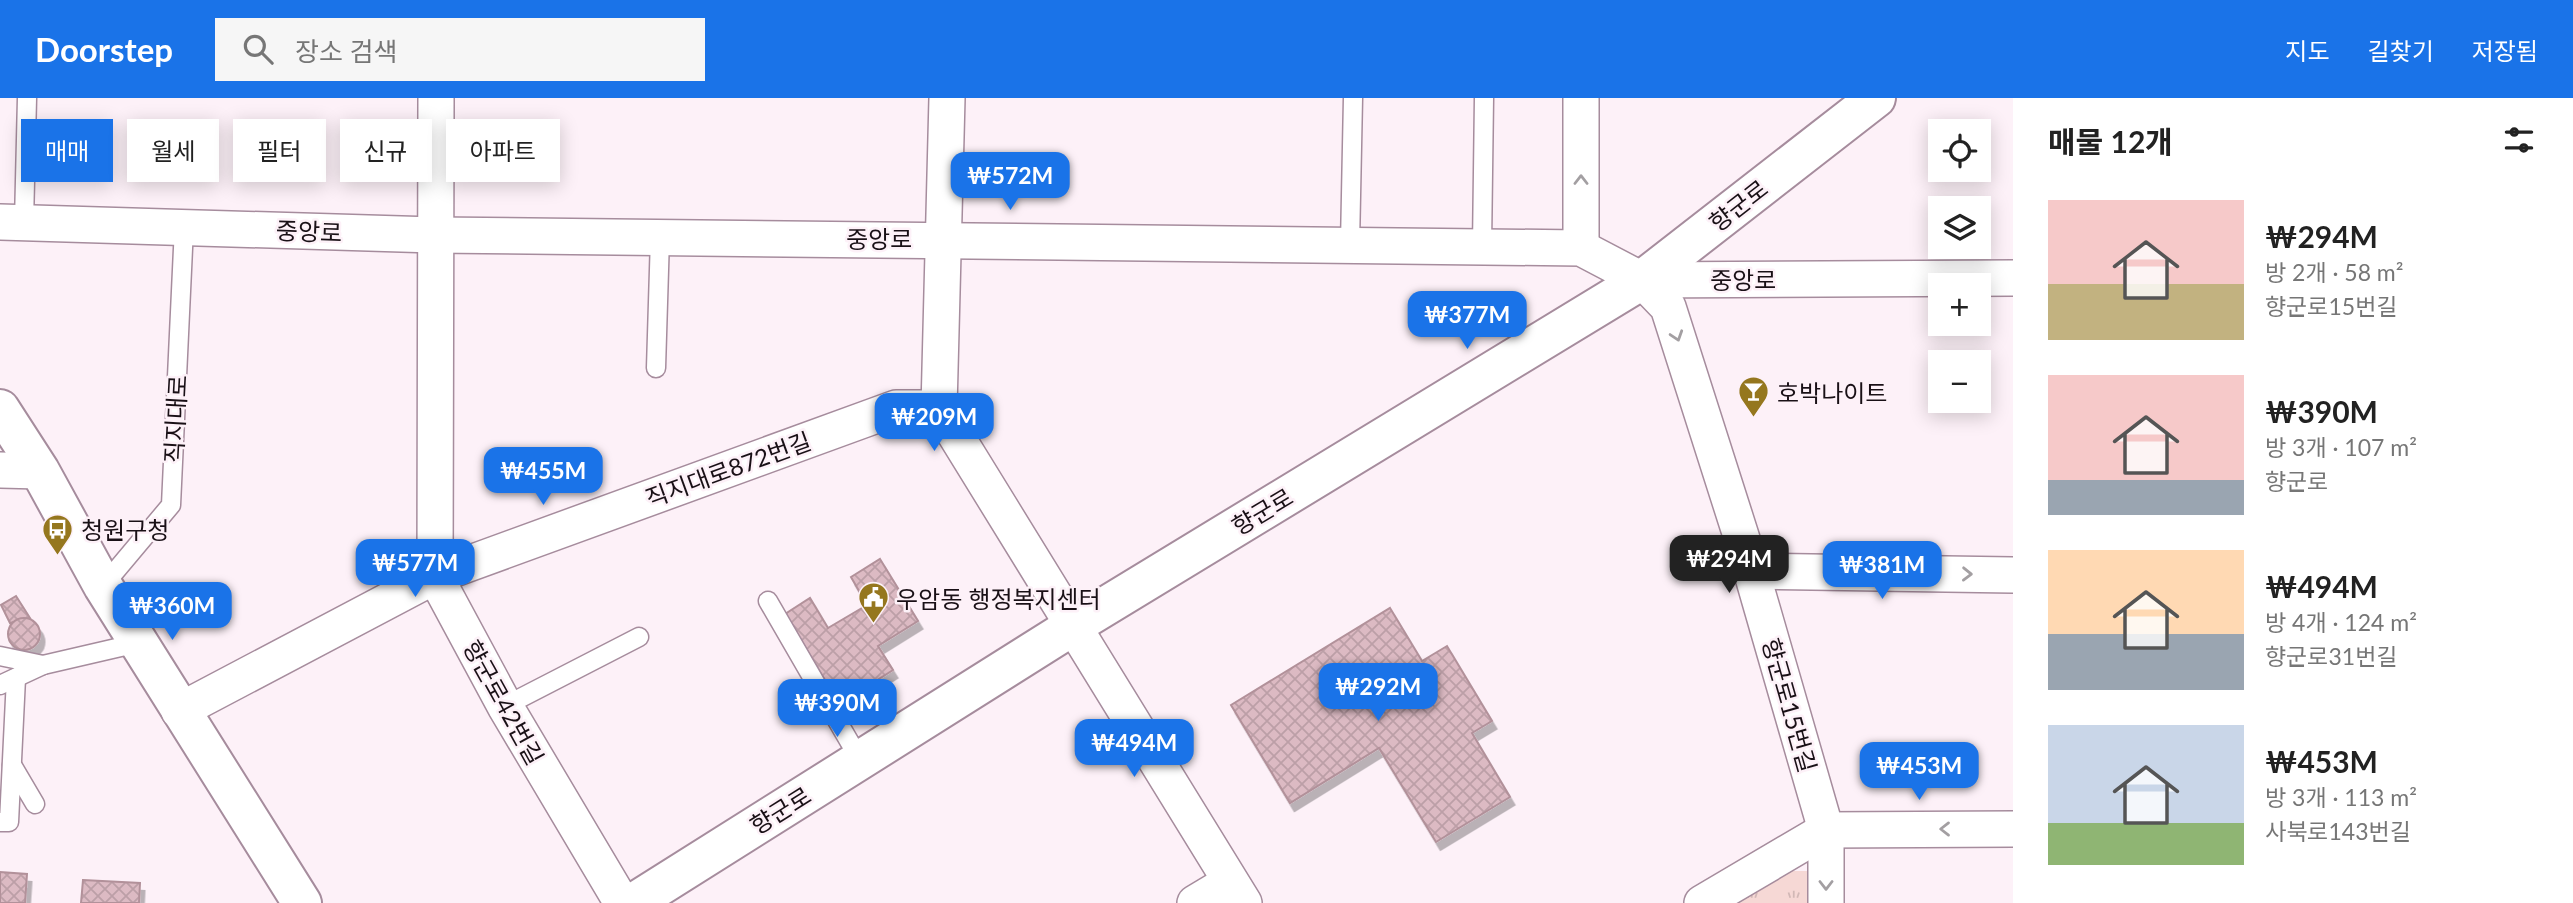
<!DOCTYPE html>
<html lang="ko">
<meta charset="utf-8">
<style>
:root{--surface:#fff;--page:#f6f6f6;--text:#222;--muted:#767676;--accent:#1a73e8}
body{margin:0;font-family:Lato,"Noto Sans KR",sans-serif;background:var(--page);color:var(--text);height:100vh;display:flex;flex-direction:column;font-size:26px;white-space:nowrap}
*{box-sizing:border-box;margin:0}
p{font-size:23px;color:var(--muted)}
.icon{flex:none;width:38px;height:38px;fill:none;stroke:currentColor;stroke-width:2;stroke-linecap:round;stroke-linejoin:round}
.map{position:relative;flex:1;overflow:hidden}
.panel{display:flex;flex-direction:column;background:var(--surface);width:560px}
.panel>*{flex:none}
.banner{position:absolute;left:21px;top:21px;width:665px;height:63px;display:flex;gap:14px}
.fabs{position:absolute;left:1928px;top:21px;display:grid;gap:14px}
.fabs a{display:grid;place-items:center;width:63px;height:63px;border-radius:0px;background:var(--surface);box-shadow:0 4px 18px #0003;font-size:35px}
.price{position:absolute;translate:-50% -60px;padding:0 16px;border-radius:14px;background:var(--accent);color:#fff;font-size:23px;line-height:46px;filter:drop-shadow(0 2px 4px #0008)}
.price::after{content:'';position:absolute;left:50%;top:42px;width:21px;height:16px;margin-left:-10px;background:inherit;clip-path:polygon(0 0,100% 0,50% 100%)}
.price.selected{background:#222;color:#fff}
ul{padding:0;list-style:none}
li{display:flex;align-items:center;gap:21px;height:175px;padding:0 35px}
li span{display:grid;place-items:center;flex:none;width:196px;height:140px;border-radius:0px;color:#555}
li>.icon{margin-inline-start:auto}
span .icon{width:84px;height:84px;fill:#fffc;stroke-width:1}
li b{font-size:30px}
h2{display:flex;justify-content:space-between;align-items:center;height:84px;padding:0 35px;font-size:30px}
.tag{padding:0 24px;border-radius:0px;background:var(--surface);box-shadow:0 4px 18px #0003;font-size:24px;line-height:63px}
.tag.selected{background:var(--accent);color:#fff}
header{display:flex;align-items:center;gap:42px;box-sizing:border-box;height:98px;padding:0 35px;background:var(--accent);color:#fff}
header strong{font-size:33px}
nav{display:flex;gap:38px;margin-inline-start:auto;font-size:24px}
.search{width:490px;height:63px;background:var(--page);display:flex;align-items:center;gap:18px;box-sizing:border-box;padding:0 24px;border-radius:0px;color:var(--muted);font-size:26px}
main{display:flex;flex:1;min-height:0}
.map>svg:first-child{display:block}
.grass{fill:url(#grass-tufts)}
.building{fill:url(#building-cross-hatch);stroke:#b2919a;stroke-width:2;filter:url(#shadow)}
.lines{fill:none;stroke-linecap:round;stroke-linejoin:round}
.service-casing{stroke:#a68c9d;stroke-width:21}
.minor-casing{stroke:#a68c9d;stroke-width:38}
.tertiary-casing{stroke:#a68c9d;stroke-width:42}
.service{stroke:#fff;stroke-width:18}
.minor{stroke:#fff;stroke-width:35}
.tertiary{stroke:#fff;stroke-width:38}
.oneway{stroke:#a39fa2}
.labels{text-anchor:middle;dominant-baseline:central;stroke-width:5;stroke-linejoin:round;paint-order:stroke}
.street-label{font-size:24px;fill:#191016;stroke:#fdf1f8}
.poi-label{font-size:24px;fill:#191016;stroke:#fdf1f8;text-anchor:start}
</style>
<header>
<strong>Doorstep</strong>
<div class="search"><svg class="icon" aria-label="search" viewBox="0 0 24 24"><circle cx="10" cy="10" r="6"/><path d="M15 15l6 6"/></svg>장소 검색</div>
<nav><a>지도</a><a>길찾기</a><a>저장됨</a></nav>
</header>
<main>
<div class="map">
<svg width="2013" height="805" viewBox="0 0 2013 805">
<defs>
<pattern id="grass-tufts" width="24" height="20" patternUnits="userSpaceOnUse" patternTransform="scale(1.75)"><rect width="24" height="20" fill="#f6d8d5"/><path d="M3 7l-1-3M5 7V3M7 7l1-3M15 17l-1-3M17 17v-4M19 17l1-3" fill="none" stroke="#d2b8b6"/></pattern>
<pattern id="building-cross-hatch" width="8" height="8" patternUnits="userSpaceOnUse" patternTransform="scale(1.75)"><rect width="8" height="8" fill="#dcbac3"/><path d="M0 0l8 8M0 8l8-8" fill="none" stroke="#bc9fa7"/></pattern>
<filter id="shadow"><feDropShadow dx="4.5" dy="8" stdDeviation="0" flood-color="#0004"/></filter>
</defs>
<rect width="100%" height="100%" fill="#fdf1f8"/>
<path class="grass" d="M1775,773H1812L1811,805H1723Z"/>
<g class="building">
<path d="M880,461L918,523L878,548L893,572L852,598L847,590L834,597L785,516L810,500L828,530L867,507L851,479Z"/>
<path d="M16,498L30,520L10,525L1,507Z"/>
<path d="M1390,510L1422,563L1447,548L1492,623L1472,635L1510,699L1436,744L1379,650L1290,705L1231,607Z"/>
<circle cx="24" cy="536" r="16"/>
<path d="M0,774L27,776L25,805H0Z"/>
<path d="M83,782L140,785L139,805H81Z"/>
</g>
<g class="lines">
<defs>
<g id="service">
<path d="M24,124L27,0"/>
<path d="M1350,146L1353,0"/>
<path d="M1482,148L1484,0"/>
<path d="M656,270L660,139"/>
<path d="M103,488L171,407L184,129"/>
<path d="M768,503L860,662"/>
<path d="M0,558L43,567L0,587"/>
<path d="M43,567L138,545"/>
<path d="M505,608L639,539"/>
<path d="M12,667L35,706"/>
<path d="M0,724H9L16,580"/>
</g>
<g id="minor">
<path d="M436,0L435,478L505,608L622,805"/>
<path d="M947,0L939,310L1244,805"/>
<path d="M1581,0V150"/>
<path d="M0,124L434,137L1581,150L1642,182L2013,180"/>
<path d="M1642,182L1668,209L1742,441L1826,732V805"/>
<path d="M0,372L40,373"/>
<path d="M1752,473L2013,477"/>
<path d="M179,613L435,478L896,310H939"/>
<path d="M1195,805L1230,784"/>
<path d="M1702,805L1826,732L2013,731"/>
</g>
<g id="tertiary">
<path d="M0,311L40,373L103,488L302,805"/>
<path d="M633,805L1073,528L1642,182L1876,0"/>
</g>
</defs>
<use href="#service" class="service-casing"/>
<use href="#minor" class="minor-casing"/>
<use href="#tertiary" class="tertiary-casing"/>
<use href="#service" class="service"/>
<use href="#minor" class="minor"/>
<use href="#tertiary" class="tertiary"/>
</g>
<defs><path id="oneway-chevron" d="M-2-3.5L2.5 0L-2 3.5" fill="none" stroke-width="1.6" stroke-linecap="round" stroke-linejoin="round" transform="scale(1.75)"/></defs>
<g class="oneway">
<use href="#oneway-chevron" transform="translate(1581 82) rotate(-90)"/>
<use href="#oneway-chevron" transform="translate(1677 238) rotate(72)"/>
<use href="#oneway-chevron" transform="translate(1967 476) rotate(1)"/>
<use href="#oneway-chevron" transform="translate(1945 731) rotate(180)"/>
<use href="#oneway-chevron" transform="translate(1826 787) rotate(90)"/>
</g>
<defs>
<symbol id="bar-pin" viewBox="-11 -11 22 30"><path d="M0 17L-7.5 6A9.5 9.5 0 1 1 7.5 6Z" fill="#95771e" stroke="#fdf1f8"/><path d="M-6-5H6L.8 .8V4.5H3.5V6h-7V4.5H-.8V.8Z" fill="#fff"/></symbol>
<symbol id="bus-pin" viewBox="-11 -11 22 30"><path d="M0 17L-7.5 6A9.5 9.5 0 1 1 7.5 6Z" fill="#95771e" stroke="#fdf1f8"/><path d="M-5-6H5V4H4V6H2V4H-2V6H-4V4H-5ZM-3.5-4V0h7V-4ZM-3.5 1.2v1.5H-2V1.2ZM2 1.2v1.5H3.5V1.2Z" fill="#fff"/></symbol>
<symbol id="civic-pin" viewBox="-11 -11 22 30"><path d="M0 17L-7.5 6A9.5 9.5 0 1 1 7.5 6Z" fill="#95771e" stroke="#fdf1f8"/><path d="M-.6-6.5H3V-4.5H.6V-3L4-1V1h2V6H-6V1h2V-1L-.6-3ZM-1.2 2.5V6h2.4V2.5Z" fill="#fff"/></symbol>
</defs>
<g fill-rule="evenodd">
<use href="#bar-pin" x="1736" y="276" width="35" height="47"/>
<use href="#bus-pin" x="40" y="414" width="35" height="47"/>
<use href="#civic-pin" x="856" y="482" width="35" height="47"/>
</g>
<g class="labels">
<g class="street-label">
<text transform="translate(1738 107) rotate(-38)">향군로</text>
<text transform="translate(309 133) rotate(2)">중앙로</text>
<text x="879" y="140">중앙로</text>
<text x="1743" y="181">중앙로</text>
<text transform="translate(175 321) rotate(-87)">직지대로</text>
<text transform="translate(728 371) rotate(-20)">직지대로872번길</text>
<text transform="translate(1262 413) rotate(-31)">향군로</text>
<text transform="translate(504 604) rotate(61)">향군로42번길</text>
<text transform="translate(1790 607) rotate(74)">향군로15번길</text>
<text transform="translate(780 712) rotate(-32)">향군로</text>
</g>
<g class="poi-label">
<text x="1777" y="294">호박나이트</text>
<text x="81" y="431">청원구청</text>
<text x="896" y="500">우암동 행정복지센터</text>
</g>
</g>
</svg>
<div class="fabs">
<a><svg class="icon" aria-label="locate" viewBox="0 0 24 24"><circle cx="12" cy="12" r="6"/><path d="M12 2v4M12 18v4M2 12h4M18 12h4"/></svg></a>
<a><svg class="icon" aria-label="layers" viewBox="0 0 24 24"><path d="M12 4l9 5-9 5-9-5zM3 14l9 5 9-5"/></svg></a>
<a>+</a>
<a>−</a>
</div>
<b class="price" style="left:1010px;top:114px">₩572M</b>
<b class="price" style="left:1467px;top:253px">₩377M</b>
<b class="price" style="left:934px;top:355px">₩209M</b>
<b class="price" style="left:543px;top:409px">₩455M</b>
<b class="price selected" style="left:1729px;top:497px">₩294M</b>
<b class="price" style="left:415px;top:501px">₩577M</b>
<b class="price" style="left:1882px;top:503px">₩381M</b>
<b class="price" style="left:172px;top:544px">₩360M</b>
<b class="price" style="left:1378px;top:625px">₩292M</b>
<b class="price" style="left:837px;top:641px">₩390M</b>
<b class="price" style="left:1134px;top:681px">₩494M</b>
<b class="price" style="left:1919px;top:704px">₩453M</b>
<div class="banner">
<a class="tag selected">매매</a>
<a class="tag">월세</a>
<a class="tag">필터</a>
<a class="tag">신규</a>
<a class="tag">아파트</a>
</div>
</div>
<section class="panel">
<h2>매물 12개<svg class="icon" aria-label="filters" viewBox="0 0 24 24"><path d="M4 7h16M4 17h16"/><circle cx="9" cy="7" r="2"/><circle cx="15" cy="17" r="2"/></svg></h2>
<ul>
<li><span style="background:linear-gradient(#f6c9c9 60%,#c2b280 0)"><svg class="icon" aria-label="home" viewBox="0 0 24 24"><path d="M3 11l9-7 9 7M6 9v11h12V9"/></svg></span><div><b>₩294M</b><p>방 2개 · 58 m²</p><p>향군로15번길</p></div></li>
<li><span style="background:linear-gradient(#f6c9c9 75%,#9aa5b1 0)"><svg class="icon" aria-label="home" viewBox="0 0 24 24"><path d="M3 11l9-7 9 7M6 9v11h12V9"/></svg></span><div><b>₩390M</b><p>방 3개 · 107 m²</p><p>향군로</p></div></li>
<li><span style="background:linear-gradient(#ffd9b3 60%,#9aa5b1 0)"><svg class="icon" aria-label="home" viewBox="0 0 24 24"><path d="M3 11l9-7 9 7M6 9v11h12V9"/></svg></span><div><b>₩494M</b><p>방 4개 · 124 m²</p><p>향군로31번길</p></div></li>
<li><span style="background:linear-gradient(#c9d6e8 70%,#8fb573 0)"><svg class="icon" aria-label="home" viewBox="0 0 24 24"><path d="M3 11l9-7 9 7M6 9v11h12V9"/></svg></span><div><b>₩453M</b><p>방 3개 · 113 m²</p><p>사북로143번길</p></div></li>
</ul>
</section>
</main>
